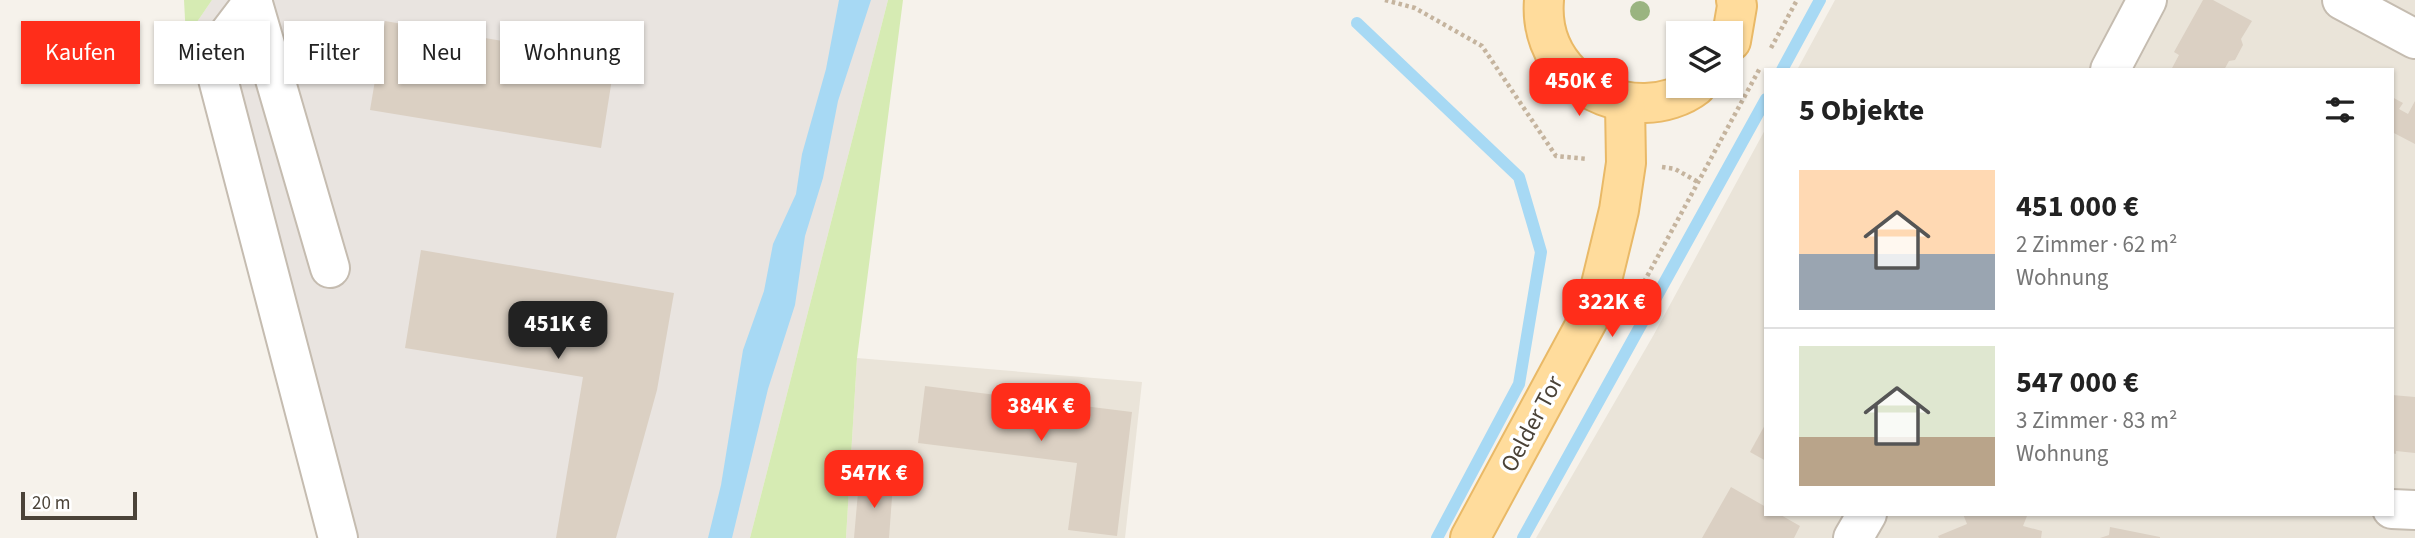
<!DOCTYPE html>
<html lang="de">
<meta charset="utf-8">
<style>
:root{--surface:#fff;--page:#f6f6f6;--text:#222;--muted:#767676;--line:#e0e0e0;--accent:#ff2d1a}
body{margin:0;font-family:"Source Sans 3",sans-serif;background:var(--page);color:var(--text);height:100vh;display:flex;flex-direction:column;font-size:26px;white-space:nowrap}
*{box-sizing:border-box;margin:0}
p{font-size:23px;color:var(--muted)}
.icon{flex:none;width:38px;height:38px;fill:none;stroke:currentColor;stroke-width:2;stroke-linecap:round;stroke-linejoin:round}
.map{position:relative;flex:1;overflow:hidden}
.sheet{position:absolute;left:1764px;top:68px;width:630px;height:448px;display:flex;flex-direction:column;background:var(--surface);border-radius:0px;box-shadow:0 2px 5px #0004}
.sheet>*{flex:none}
.banner{position:absolute;left:21px;top:21px;width:665px;height:63px;display:flex;gap:14px}
.fabs{position:absolute;left:1666px;top:21px;display:grid;gap:14px}
.fabs a{display:grid;place-items:center;width:77px;height:77px;border-radius:0px;background:var(--surface);box-shadow:0 2px 5px #0004;font-size:35px}
.scale{position:absolute;left:21px;bottom:18px;width:116px;box-sizing:border-box;padding-left:7px;border:4px solid #4b4338;border-top:0;font-size:19px;line-height:24px;white-space:nowrap;color:#4b4338;-webkit-text-stroke:5px #fff;paint-order:stroke}
.price{position:absolute;translate:-50% -60px;padding:0 16px;border-radius:14px;background:var(--accent);color:#fff;font-size:23px;line-height:46px;filter:drop-shadow(0 2px 4px #0008)}
.price::after{content:'';position:absolute;left:50%;top:42px;width:21px;height:16px;margin-left:-10px;background:inherit;clip-path:polygon(0 0,100% 0,50% 100%)}
.price.current{background:#222;color:#fff}
ul{padding:0;list-style:none}
li{display:flex;align-items:center;gap:21px;height:175px;padding:0 35px}
li+li{border-top:2px solid var(--line)}
li span{display:grid;place-items:center;flex:none;width:196px;height:140px;border-radius:0px;color:#555}
li>.icon{margin-inline-start:auto}
span .icon{width:84px;height:84px;fill:#fffc;stroke-width:1}
li b{font-size:30px}
h2{display:flex;justify-content:space-between;align-items:center;height:84px;padding:0 35px;font-size:30px}
.pill{padding:0 24px;border-radius:0px;background:var(--surface);box-shadow:0 2px 5px #0004;font-size:24px;line-height:63px}
.pill.current{background:var(--accent);color:#fff}
.map>svg:first-child{display:block}
.residential{fill:#eae4d9}
.industrial{fill:#e9e4e0}
.green{fill:#d6ebb3}
.water{fill:#a7d9f4}
.lines{fill:none;stroke-linecap:round;stroke-linejoin:round}
.stream{stroke:#a7d9f4;stroke-width:12}
.building{fill:#dbd0c3}
.minor-casing{stroke:#c5bcb0;stroke-width:42}
.major-casing{stroke:#e9b967;stroke-width:42}
.path{stroke:#c5b49e;stroke-width:4.5;stroke-dasharray:3.5 3.5;stroke-linecap:butt}
.minor{stroke:#fff;stroke-width:38}
.major{stroke:#ffdc9c;stroke-width:38}
.tree{fill:#9ab480}
.labels{text-anchor:middle;dominant-baseline:central;stroke-width:7;stroke-linejoin:round;paint-order:stroke}
.street-label{font-size:24px;fill:#4b4338;stroke:#fff}
</style>
<div class="map">
<svg width="2415" height="538" viewBox="0 0 2415 538">
<rect width="100%" height="100%" fill="#f6f2eb"/>
<g class="residential">
<path d="M1835,0H2415V538H1536L1653,336L1766,128V514H2392V70H1797Z"/>
<path d="M857,358L1142,382L1125,538H846Z"/>
</g>
<path class="industrial" d="M212,0H888L750,538H317L319,537L186,38Z"/>
<g class="green">
<path d="M184,0H212L186,38Z"/>
<path d="M888,0H903L857,358L846,538H750Z"/>
</g>
<path class="water" d="M839,0H871L838,101L823,178L805,236L795,305L768,389L732,538H708L721,485L743,350L764,291L773,244L796,194L802,154L826,69Z"/>
<g class="lines">
<g class="stream">
<path d="M1357,23L1519,177L1541,252L1519,384L1437,538"/>
<path d="M1782,70L1820,0"/>
<path d="M1523,538L1766,99"/>
</g>
</g>
<g class="building">
<path d="M2203,0H2213L2252,21L2241,39L2243,45L2235,60L2229,61L2224,70H2171L2179,55L2174,52Z"/>
<path d="M385,21L615,60L601,148L370,110Z"/>
<path d="M2392,97L2403,103L2399,109L2408,114L2415,101V144L2392,132Z"/>
<path d="M421,250L674,293L657,390L616,538H556L583,377L405,348Z"/>
<path d="M925,386L1132,412L1117,536L1068,530L1077,463L918,443Z"/>
<path d="M2392,395L2415,397V453L2396,451V454L2392,453Z"/>
<path d="M1766,423V461L1750,452Z"/>
<path d="M859,481L893,484L889,538H854Z"/>
<path d="M1731,487L1766,507V514H1779L1800,526L1794,538H1702Z"/>
<path d="M1963,514L2027,516L2023,526L2042,531L2041,538H1939L1938,536L1967,524Z"/>
<path d="M2110,527L2160,537V538H2100L2109,535Z"/>
</g>
<g class="lines">
<defs>
<g id="minor">
<path d="M252,0L330,268"/>
<path d="M2342,0L2415,39"/>
<path d="M253,2L212,56L338,538"/>
<path d="M2110,70L2147,0"/>
<path d="M2392,509L2415,510"/>
<path d="M1853,538L1867,514"/>
</g>
<g id="major">
<path d="M1544,0C1539,60 1587,104 1645,103C1662,103 1682,97 1696,86"/>
<path d="M1731,41L1737,6L1736,0"/>
<path d="M1470,538L1596,305L1619,210L1626,163L1625,104"/>
</g>
</defs>
<use href="#minor" class="minor-casing"/>
<use href="#major" class="major-casing"/>
<g class="path">
<path d="M1385,0L1415,8L1482,46L1556,156L1588,159"/>
<path d="M1771,48L1797,0"/>
<path d="M1662,167L1675,169L1698,182"/>
<path d="M1644,282L1760,68"/>
</g>
<use href="#minor" class="minor"/>
<use href="#major" class="major"/>
</g>
<circle class="tree" cx="1640" cy="11" r="10"/>
<g class="labels">
<g class="street-label">
<text transform="translate(1532 424) rotate(-62)">Oelder Tor</text>
</g>
</g>
</svg>
<div class="fabs">
<a><svg class="icon" aria-label="layers" viewBox="0 0 24 24"><path d="M12 4l9 5-9 5-9-5zM3 14l9 5 9-5"/></svg></a>
</div>
<div class="scale">20 m</div>
<b class="price" style="left:1579px;top:118px">450K €</b>
<b class="price" style="left:1612px;top:339px">322K €</b>
<b class="price current" style="left:558px;top:361px">451K €</b>
<b class="price" style="left:1041px;top:443px">384K €</b>
<b class="price" style="left:874px;top:510px">547K €</b>
<div class="banner">
<a class="pill current">Kaufen</a>
<a class="pill">Mieten</a>
<a class="pill">Filter</a>
<a class="pill">Neu</a>
<a class="pill">Wohnung</a>
</div>
<section class="sheet">
<h2>5 Objekte<svg class="icon" aria-label="filters" viewBox="0 0 24 24"><path d="M4 7h16M4 17h16"/><circle cx="9" cy="7" r="2"/><circle cx="15" cy="17" r="2"/></svg></h2>
<ul>
<li><span style="background:linear-gradient(#ffd9b3 60%,#9aa5b1 0)"><svg class="icon" aria-label="home" viewBox="0 0 24 24"><path d="M3 11l9-7 9 7M6 9v11h12V9"/></svg></span><div><b>451 000 €</b><p>2 Zimmer · 62 m²</p><p>Wohnung</p></div></li>
<li><span style="background:linear-gradient(#dfe7d0 65%,#b9a48a 0)"><svg class="icon" aria-label="home" viewBox="0 0 24 24"><path d="M3 11l9-7 9 7M6 9v11h12V9"/></svg></span><div><b>547 000 €</b><p>3 Zimmer · 83 m²</p><p>Wohnung</p></div></li>
</ul>
</section>
</div>
